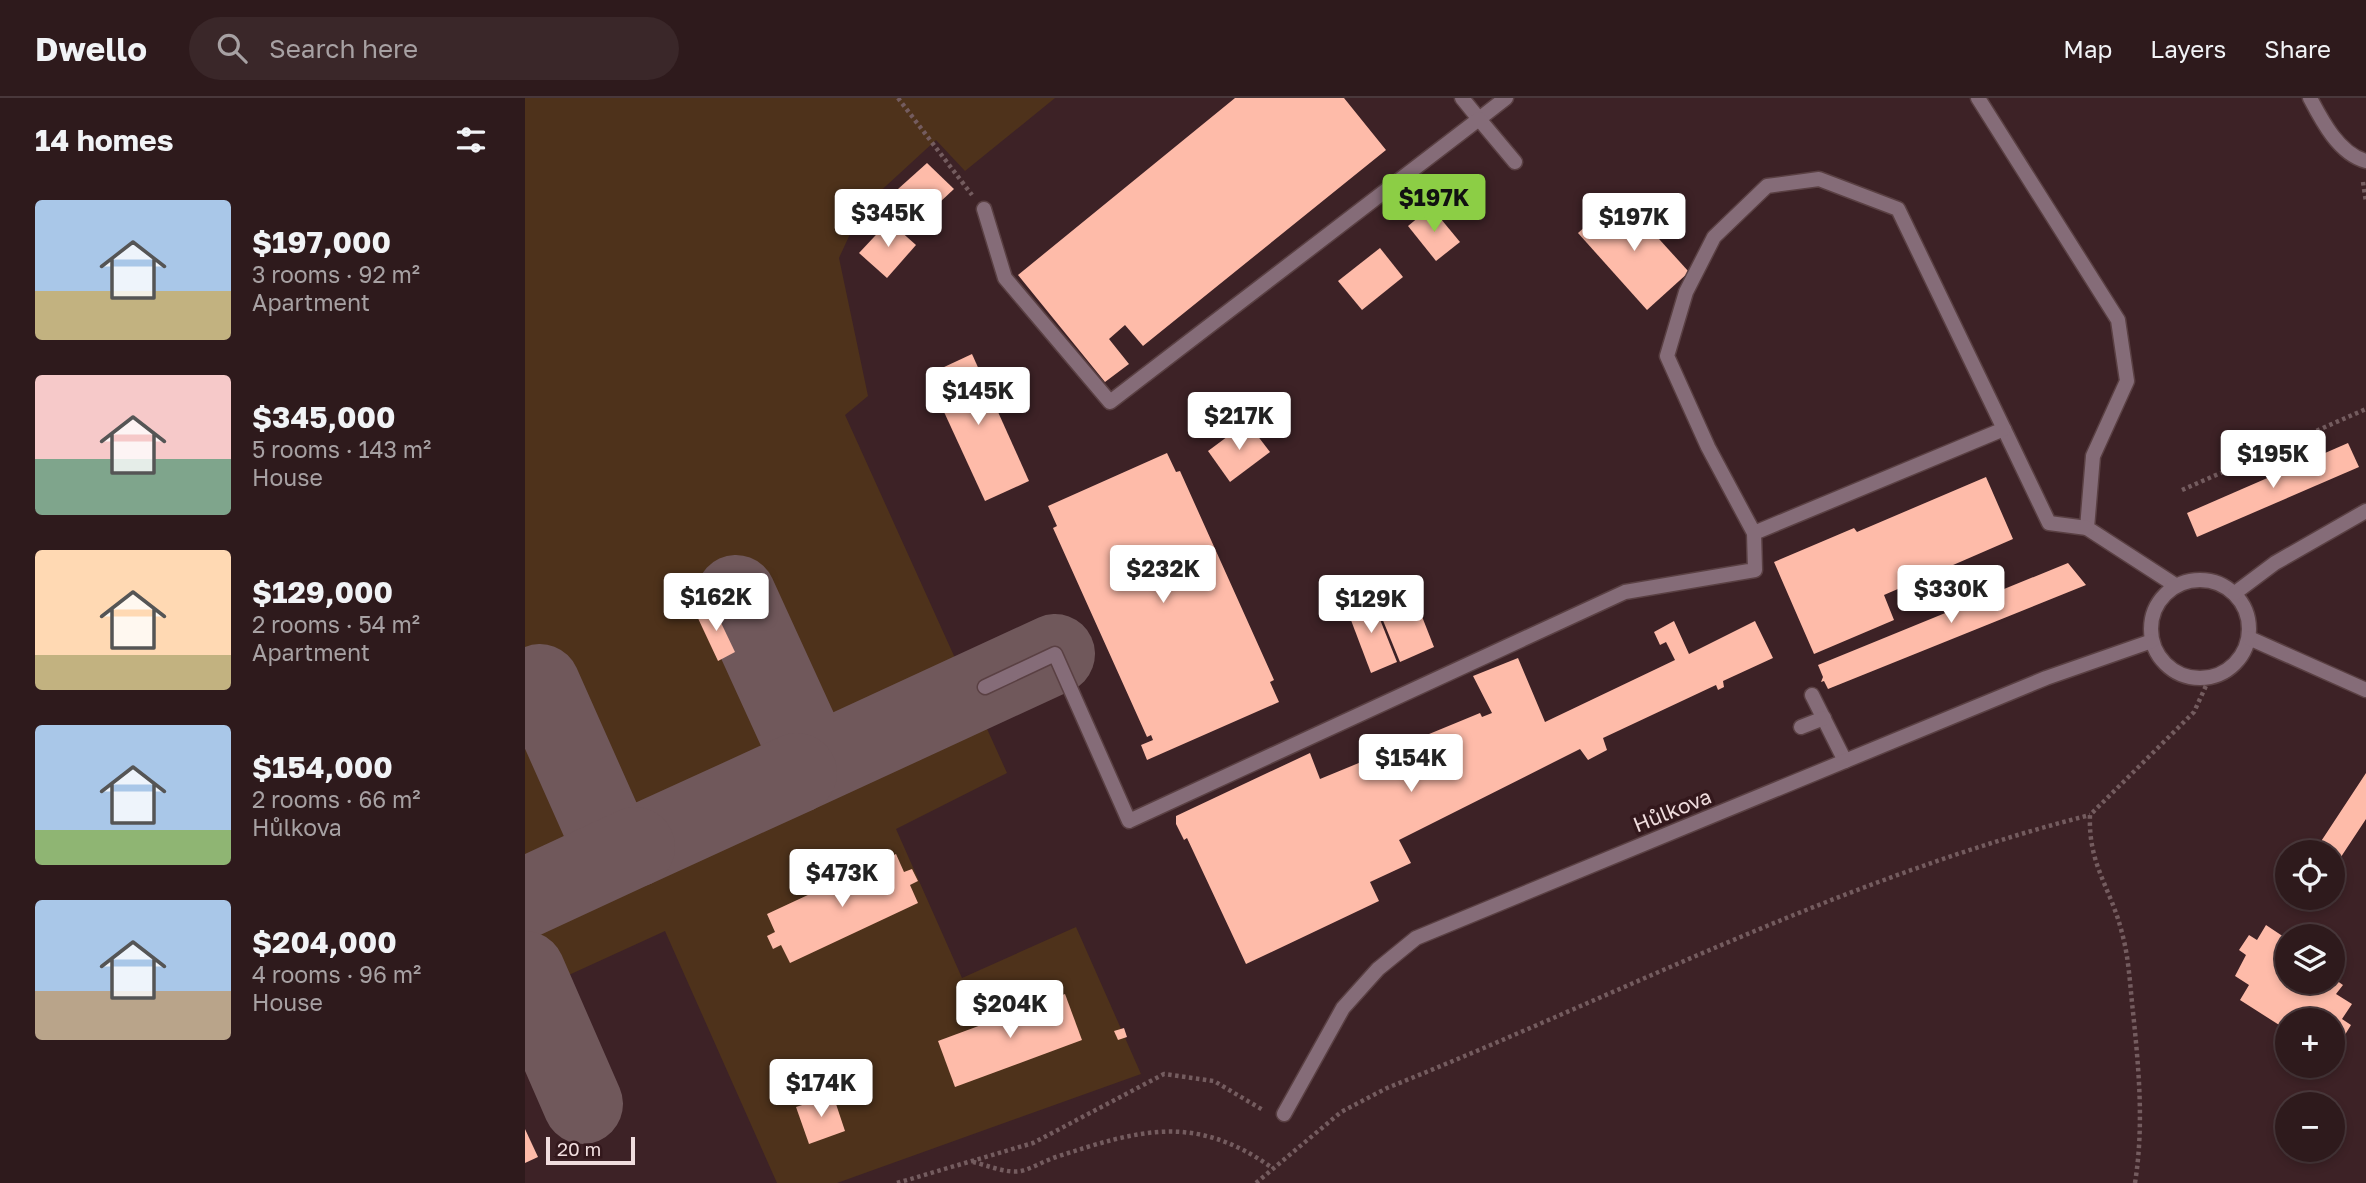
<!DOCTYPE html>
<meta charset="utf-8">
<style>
:root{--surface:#2e1a1c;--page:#3a2729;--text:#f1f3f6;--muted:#a7a1a3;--line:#49383b;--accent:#8cce45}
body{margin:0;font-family:"Golos Text",sans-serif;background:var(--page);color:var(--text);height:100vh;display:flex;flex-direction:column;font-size:26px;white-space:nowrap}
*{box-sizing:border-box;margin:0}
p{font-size:23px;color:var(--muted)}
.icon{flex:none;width:38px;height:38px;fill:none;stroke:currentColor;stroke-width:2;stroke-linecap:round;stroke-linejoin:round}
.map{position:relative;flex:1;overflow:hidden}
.details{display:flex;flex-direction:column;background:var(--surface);width:525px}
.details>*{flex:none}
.tools{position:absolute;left:1750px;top:742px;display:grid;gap:14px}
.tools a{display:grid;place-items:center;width:70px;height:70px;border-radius:50%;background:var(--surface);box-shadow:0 4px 10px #0003,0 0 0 2px var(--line);font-size:35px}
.scale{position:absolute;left:21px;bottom:18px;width:89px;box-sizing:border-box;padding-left:7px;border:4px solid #f0ddde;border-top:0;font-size:19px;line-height:24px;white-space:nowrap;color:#f0ddde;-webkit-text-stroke:5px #33181c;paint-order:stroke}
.price{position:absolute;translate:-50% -60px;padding:0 16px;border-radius:7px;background:#fff;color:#222;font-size:23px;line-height:46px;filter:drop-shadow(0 2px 4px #0008)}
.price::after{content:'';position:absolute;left:50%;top:42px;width:21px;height:16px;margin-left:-10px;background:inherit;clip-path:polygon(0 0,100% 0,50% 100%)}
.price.on{background:var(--accent);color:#111}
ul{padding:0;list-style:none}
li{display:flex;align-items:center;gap:21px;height:175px;padding:0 35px}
li span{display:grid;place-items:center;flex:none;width:196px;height:140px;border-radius:7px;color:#555}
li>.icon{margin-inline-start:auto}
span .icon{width:84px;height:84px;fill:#fffc;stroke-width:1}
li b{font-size:30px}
h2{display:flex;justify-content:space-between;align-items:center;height:84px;padding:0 35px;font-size:30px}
header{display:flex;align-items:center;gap:42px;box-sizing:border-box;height:98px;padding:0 35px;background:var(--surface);border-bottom:2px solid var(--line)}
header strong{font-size:33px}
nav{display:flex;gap:38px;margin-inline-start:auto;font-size:24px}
.search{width:490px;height:63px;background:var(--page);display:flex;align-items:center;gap:18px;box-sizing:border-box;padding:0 24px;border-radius:38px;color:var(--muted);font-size:26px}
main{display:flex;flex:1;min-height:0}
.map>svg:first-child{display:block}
.green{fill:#4e321b;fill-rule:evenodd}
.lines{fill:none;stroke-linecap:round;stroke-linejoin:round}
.taxiway{stroke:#70585b;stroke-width:80}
.building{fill:#febba9}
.service-casing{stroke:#5a4043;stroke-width:17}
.minor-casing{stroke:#5a4043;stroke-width:17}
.path{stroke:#745c5f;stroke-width:4.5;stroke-dasharray:3.5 3.5;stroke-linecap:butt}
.service{stroke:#856c78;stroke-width:14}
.minor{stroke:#856c78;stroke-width:14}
.labels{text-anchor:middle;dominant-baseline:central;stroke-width:7;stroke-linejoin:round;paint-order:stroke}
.street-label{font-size:21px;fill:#f0ddde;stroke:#33181c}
</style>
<header>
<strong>Dwello</strong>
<div class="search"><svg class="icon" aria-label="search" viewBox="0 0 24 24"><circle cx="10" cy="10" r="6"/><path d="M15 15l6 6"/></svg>Search here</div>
<nav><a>Map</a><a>Layers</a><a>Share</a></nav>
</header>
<main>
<section class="details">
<h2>14 homes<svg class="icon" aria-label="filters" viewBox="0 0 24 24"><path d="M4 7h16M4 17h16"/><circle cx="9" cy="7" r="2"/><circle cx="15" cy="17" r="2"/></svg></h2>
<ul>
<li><span style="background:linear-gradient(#a9c7e8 65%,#c2b280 0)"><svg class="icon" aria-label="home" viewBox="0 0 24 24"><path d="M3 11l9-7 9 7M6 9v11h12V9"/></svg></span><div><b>$197,000</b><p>3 rooms · 92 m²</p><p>Apartment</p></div></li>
<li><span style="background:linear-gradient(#f6c9c9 60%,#7fa58c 0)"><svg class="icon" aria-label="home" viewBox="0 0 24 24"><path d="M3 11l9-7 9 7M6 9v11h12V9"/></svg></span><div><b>$345,000</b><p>5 rooms · 143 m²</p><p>House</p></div></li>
<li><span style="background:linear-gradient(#ffd9b3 75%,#c2b280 0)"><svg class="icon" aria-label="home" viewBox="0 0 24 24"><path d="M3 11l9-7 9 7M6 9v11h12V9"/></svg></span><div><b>$129,000</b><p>2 rooms · 54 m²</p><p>Apartment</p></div></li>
<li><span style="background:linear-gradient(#a9c7e8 75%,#8fb573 0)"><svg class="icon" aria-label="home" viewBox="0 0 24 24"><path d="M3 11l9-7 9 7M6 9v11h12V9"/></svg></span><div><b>$154,000</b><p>2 rooms · 66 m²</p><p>Hůlkova</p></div></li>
<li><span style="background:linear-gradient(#a9c7e8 65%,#b9a48a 0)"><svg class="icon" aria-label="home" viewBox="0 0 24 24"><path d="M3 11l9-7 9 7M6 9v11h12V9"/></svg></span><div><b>$204,000</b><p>4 rooms · 96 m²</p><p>House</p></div></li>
</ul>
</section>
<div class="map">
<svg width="1841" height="1085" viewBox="0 0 1841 1085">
<rect width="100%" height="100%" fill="#3d2226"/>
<path class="green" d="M0,0H530L440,73L411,42L337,110L314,160L343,298L320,317L482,675L371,731L437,880L551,829L616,976L312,1085H252L140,833L0,897ZM187,508L210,554L194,562L171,516Z"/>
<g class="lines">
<g class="taxiway">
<path d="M211,497L280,648L279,664L272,675L530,556"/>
<path d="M15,586L83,739L98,748L110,749L272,675"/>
<path d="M0,800L110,749"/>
<path d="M0,873L58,1006"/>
</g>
</g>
<g class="building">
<path d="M710,0H819L861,52L618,248L600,227L584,241L604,266L580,284L493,177Z"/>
<path d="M402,65L429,91L400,118L373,91Z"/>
<path d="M1095,98L1164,174L1122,212L1053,135Z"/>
<path d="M906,109L935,144L911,163L883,128Z"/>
<path d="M364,123L391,147L362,180L334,155Z"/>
<path d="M855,150L878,179L837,212L813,183Z"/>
<path d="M447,256L504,383L460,403L402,277Z"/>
<path d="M722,324L745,354L705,384L683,353Z"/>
<path d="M1823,345L1834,369L1672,439L1662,415Z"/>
<path d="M642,355L651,374L655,373L749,582L745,584L754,604L622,662L616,647L628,642L626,637L622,639L528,430L532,428L523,408Z"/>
<path d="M1461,379L1488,441L1359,497L1369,522L1289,556L1249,464L1329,430L1332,434Z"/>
<path d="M1543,465L1561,487L1303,591L1299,583L1296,584L1298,579L1293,567Z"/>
<path d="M883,483L909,549L875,564L848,498Z"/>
<path d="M846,499L872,564L846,575L821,509Z"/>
<path d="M188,508L210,554L193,563L171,516Z"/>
<path d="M1149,523L1164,556L1230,523L1248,560L1198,583L1199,589L1193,592L1191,587L1078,640L1082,652L1063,662L1055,651L874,742L886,765L845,784L854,803L721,866L662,740L659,742L651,726V718L785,655L795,681L955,615L957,619L967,615L948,578L993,560L1020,624L1150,562L1141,544L1135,547L1129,534Z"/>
<path d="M1841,675V721L1808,771V754H1789Z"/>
<path d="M371,756L379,774L387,771L393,783L385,787L393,805L265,865L256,847L248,851L242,838L250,834L242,816Z"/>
<path d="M1741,827L1762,841V851L1757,859L1762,863V884H1808V880L1818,887L1811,896L1827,906L1817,921L1826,927L1810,953L1808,922H1762V932L1715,902L1724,887L1710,878L1721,857L1714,852L1724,837L1732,842Z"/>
<path d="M540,896L557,942L430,989L413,943Z"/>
<path d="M599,930L602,939L593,942L589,933Z"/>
<path d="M308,997L320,1033L284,1046L271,1009Z"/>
<path d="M0,1031L13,1059L0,1065Z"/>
</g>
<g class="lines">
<defs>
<g id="service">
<path d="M937,0L954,21L981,0"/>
<path d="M1453,0L1593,222L1602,283L1568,358L1562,430L1650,487"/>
<path d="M459,111L480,180L585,304L954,21L990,64"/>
<path d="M1479,331L1524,425L1562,430"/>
<path d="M460,589L530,556L604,723L1100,494L1230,472L1229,435L1479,331L1373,111L1294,81L1242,88L1189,139L1161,194L1142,258L1183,349L1229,435"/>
<path d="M1287,597L1320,663"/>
<path d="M1276,629L1299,620"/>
</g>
<g id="minor">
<path d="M1785,0C1797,23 1814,56 1841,63"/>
<circle cx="1675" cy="531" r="49"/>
<path d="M1710,495L1750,465L1841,413"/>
<path d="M1724,540L1841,592"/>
<path d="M759,1016L818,910L853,871L891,840L1521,580L1627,543"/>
</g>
</defs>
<use href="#service" class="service-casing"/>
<use href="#minor" class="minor-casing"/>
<g class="path">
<path d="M373,0L447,97"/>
<path d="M1838,84L1841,104"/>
<path d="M1657,392L1841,311"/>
<path d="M448,1064C461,1067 483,1076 496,1073C508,1070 519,1063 531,1059C614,1032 669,1015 746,1069"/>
<path d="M372,1085L508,1045L639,976L689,983L738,1012"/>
<path d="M731,1085L816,1014L862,990C1097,896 1317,780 1565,717"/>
<path d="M1610,1085C1619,1028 1614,972 1608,914C1605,888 1604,860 1597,835C1586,790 1563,767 1565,717L1669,614L1685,579"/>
</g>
<use href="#service" class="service"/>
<use href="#minor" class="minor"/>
</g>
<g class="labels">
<g class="street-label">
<text transform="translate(1147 712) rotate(-22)">Hůlkova</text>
</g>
</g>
</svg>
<div class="tools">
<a><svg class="icon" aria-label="locate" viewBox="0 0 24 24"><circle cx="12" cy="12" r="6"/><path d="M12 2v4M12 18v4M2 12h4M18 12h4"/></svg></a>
<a><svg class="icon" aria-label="layers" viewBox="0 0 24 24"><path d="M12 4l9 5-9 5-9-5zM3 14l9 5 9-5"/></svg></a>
<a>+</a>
<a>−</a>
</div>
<div class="scale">20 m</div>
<b class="price on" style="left:909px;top:136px">$197K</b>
<b class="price" style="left:363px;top:151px">$345K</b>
<b class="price" style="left:1109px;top:155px">$197K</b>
<b class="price" style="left:453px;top:329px">$145K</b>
<b class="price" style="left:714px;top:354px">$217K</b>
<b class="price" style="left:1748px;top:392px">$195K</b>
<b class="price" style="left:638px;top:507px">$232K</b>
<b class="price" style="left:1426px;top:527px">$330K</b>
<b class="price" style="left:191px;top:535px">$162K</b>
<b class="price" style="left:846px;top:537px">$129K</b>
<b class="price" style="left:886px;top:696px">$154K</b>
<b class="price" style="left:317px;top:811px">$473K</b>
<b class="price" style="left:485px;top:942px">$204K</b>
<b class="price" style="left:296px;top:1021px">$174K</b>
</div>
</main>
